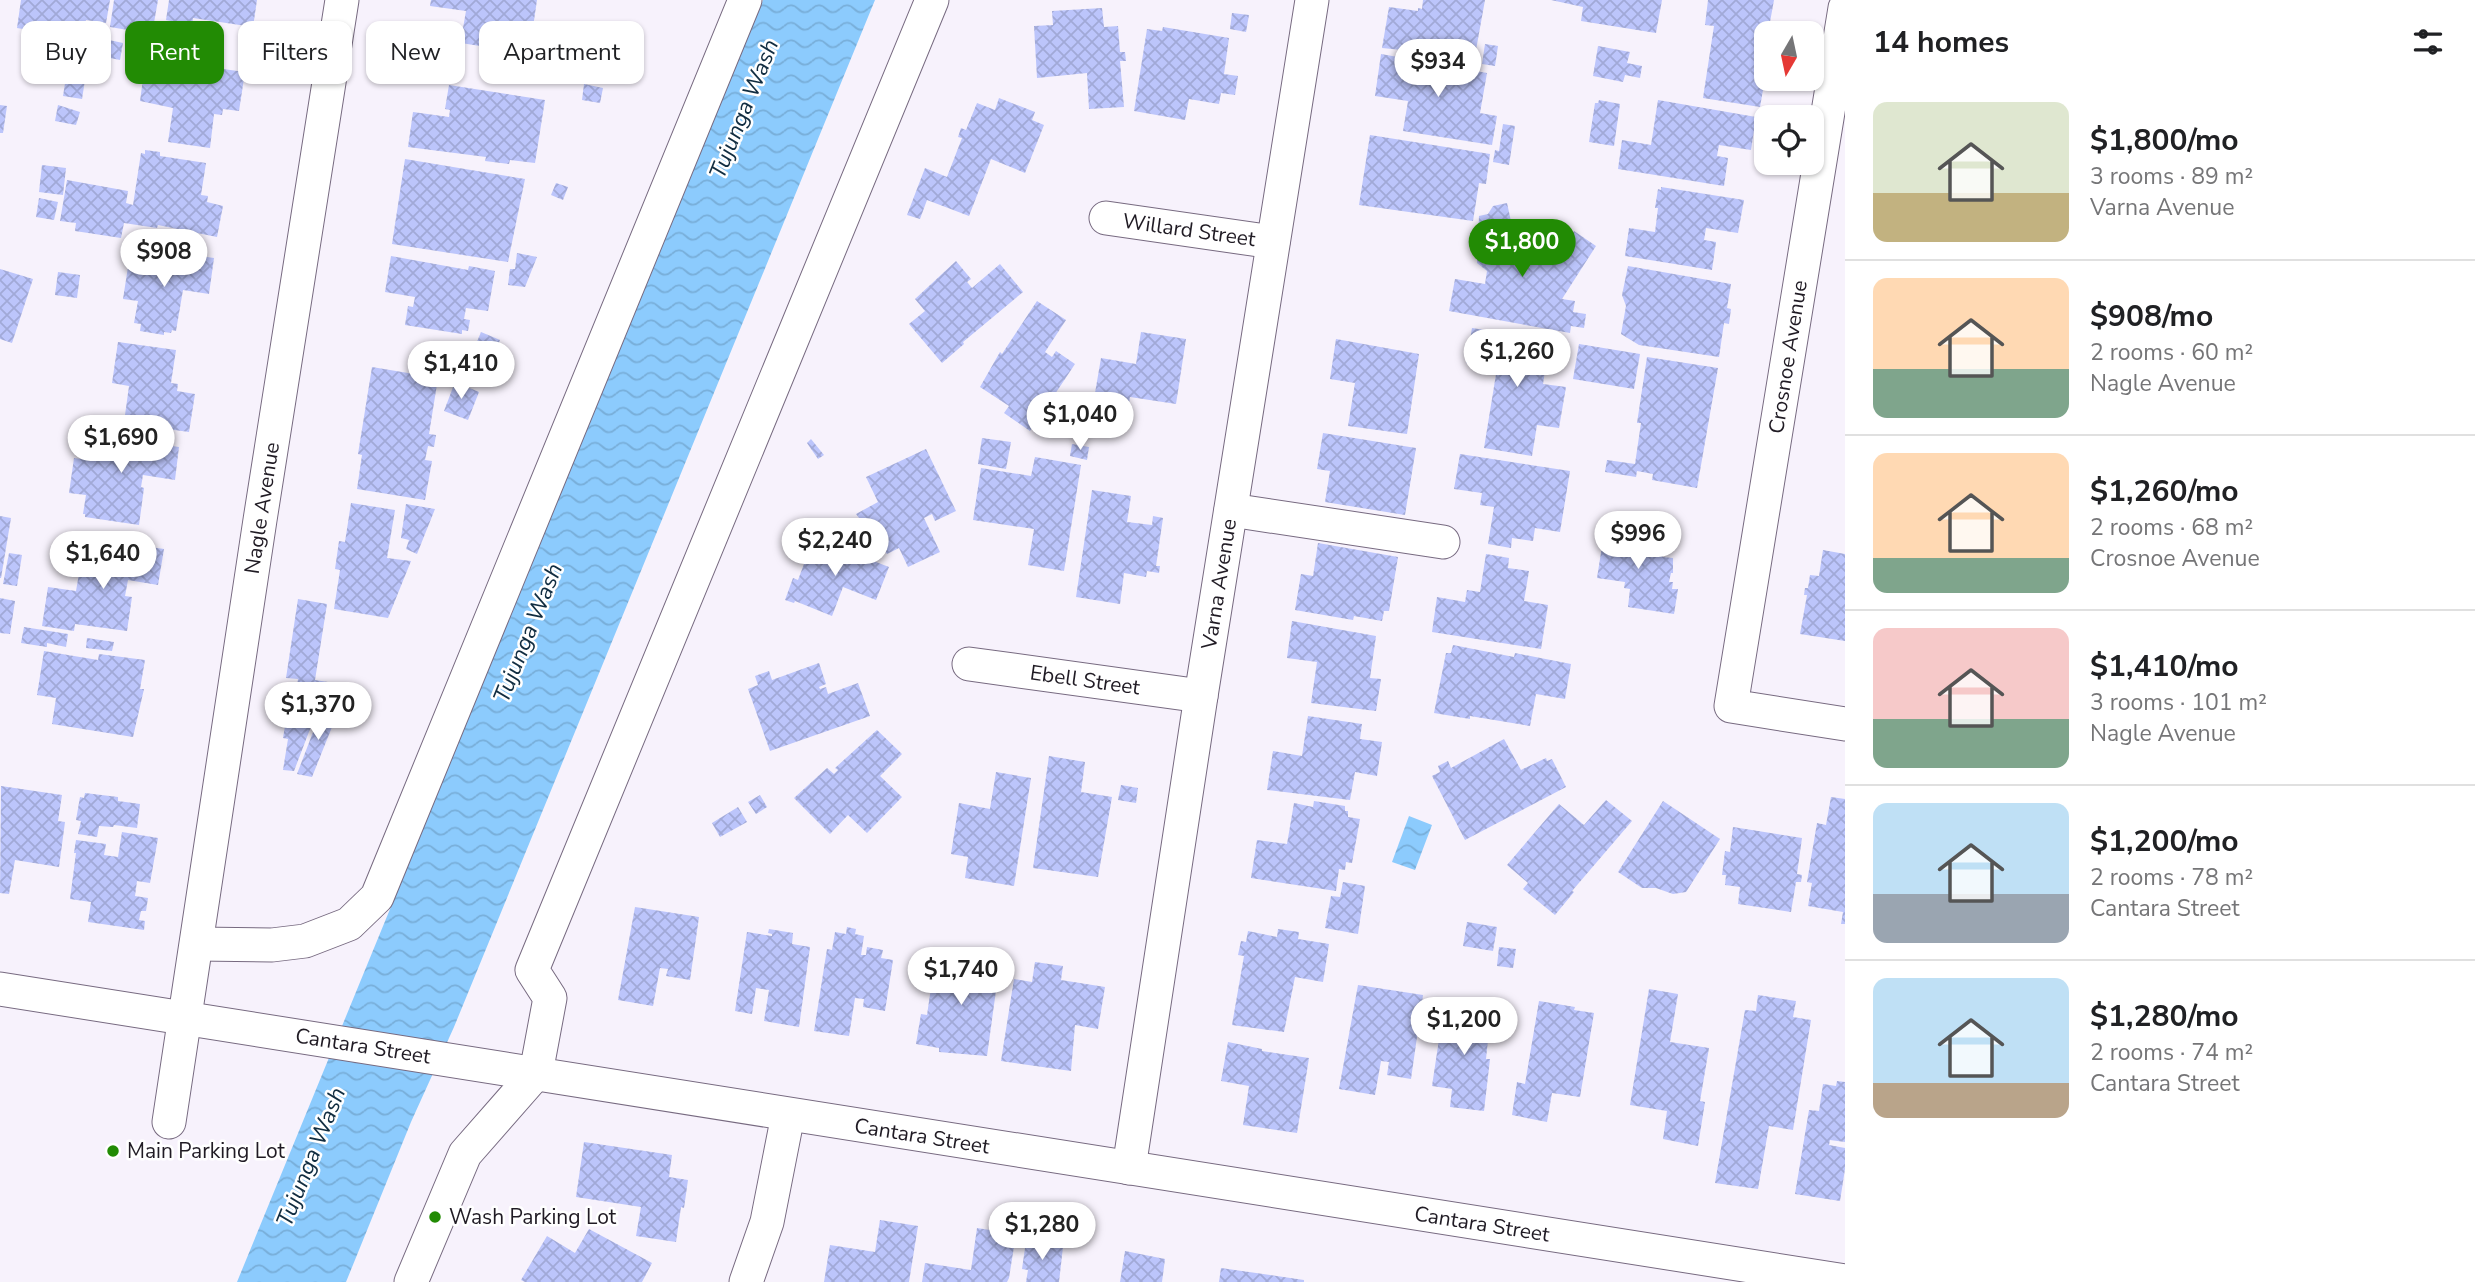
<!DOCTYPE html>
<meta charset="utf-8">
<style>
:root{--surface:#fff;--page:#f6f6f6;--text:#202124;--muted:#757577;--line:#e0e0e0;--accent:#228b04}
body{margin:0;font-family:"Nunito Sans",sans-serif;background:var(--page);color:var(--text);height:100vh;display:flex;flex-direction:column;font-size:26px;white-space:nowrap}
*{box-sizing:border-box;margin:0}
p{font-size:23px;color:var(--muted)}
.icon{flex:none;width:38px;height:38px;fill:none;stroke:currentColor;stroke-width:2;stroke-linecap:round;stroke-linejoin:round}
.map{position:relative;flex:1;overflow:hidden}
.side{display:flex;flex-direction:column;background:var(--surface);width:630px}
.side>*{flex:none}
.guide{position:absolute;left:21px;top:21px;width:665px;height:63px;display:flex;gap:14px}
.needle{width:46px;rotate:189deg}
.buttons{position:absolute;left:1754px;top:21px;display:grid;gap:14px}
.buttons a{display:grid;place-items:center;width:70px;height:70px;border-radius:14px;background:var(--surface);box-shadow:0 2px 5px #0004;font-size:35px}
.price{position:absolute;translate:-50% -60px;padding:0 16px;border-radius:24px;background:#fff;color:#222;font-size:23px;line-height:46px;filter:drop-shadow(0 2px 4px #0008)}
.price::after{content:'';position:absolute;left:50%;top:42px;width:21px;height:16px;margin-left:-10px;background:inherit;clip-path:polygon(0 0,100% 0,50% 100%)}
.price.selected{background:var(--accent);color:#fff}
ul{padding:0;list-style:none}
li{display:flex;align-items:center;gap:21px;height:175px;padding:0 28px}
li+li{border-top:2px solid var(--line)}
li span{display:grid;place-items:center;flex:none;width:196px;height:140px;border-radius:14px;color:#555}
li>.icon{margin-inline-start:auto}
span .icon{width:84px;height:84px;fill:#fffc;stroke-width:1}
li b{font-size:30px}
h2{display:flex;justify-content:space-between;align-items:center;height:84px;padding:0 28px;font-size:30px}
.pill{padding:0 24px;border-radius:14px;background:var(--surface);box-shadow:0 2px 5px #0004;font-size:24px;line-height:63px}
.pill.selected{background:var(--accent);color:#fff}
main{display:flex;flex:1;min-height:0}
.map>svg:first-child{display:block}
.water{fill:url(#water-waves)}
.building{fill:url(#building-cross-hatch)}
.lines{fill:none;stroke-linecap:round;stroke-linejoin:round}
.minor-casing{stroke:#776a80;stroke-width:35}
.minor{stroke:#fff;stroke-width:33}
.poi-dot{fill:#228b04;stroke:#fff;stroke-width:2.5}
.labels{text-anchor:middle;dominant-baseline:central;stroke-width:5;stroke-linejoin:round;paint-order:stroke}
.street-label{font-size:21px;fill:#201b24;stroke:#fff}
.poi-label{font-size:21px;fill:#201b24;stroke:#fff;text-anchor:start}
.water-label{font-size:23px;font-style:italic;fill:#112d41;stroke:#fff}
</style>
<main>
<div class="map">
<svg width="1845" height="1282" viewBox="0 0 1845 1282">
<defs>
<pattern id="water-waves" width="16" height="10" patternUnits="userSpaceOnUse" patternTransform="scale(1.75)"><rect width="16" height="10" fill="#8ccbfd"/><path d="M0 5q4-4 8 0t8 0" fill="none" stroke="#78aed9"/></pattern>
<pattern id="building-cross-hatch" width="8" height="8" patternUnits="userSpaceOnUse" patternTransform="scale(1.75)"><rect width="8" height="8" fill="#bcc5fb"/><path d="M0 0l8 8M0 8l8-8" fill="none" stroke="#a1a9d7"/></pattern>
</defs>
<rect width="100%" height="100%" fill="#f7f2fc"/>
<g class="water">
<path d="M763,0H875L454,1027L411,1122L346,1282H237Z"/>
<path d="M1409,816L1432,825L1415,870L1392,862Z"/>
</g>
<g class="building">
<path d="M21,0H110L106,23L86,20L83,39L17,28Z"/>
<path d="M114,0H158L152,34L110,27Z"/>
<path d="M169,0H257L253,27L193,18L192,25L166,20Z"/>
<path d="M431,0H537L532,34L514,31L511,51L461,43V28H463L466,11L430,6Z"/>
<path d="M1423,0H1485L1476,50L1464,48V50L1423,44L1422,52L1382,48L1389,7L1418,11V8L1422,9Z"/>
<path d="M1551,0H1662L1656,33L1581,21L1583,7Z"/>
<path d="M1708,0H1774L1768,33H1766L1763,66L1766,67V73L1760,107L1703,98L1714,26L1705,25Z"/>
<path d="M1102,8L1104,27L1118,26L1120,52H1125L1126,61H1120L1124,107L1089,109L1087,73L1037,78L1034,26L1053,25L1052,11Z"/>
<path d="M1232,13L1249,15L1246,32L1230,29Z"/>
<path d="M1163,27L1229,38L1224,74L1238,76L1235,95L1221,93L1219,104L1189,99L1185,120L1134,111L1147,29L1162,31Z"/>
<path d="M109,40L123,43L120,60L105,57Z"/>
<path d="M1485,44L1498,46L1495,66L1482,64Z"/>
<path d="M1598,46L1630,52L1627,63L1642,66L1640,78L1625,75L1623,82L1593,76Z"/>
<path d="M1381,54L1487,73L1480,113L1497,116L1492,145L1403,131L1408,101L1375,96Z"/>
<path d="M145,64L182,67L181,71L222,77L223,69L245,72L239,111L223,109L222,115L214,114L210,148L168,142L173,108L140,101Z"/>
<path d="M66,77L85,80L82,99L63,96Z"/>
<path d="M584,84L603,88L600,103L582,100Z"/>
<path d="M449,85L545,100L535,163L510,160L509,164L485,161L486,157L408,147L413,112L449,117L450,110L445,109Z"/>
<path d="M999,98L1035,112L1032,120L1044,125L1025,173L991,159L969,216L927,200L920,219L907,215L925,168L947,177L962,138L958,137L961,128L966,130L977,103L995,110Z"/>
<path d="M1599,100L1620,104L1614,146L1589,142L1595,103H1598Z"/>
<path d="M1658,100L1756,117L1751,150L1719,145L1717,156L1728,158L1724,186L1618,169L1622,140L1651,145Z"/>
<path d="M0,105L7,106L3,133H0Z"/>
<path d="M58,105L80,112L76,125L55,121Z"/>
<path d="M1503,124L1515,126L1509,165L1493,162L1495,150L1499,151Z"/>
<path d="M1370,135L1490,154L1486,184L1479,183L1473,221L1359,205Z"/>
<path d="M145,150L160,152V156L206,163L201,195L208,196L207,202L223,206L217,237L158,225L157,228L124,223L121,238L75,231L76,223L60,221L67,180L128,191L126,203L133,205L141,153L145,154Z"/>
<path d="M405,159L525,179L508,262L392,244Z"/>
<path d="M42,165L66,168L63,195L39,192Z"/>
<path d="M556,183L568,187L563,200L551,195Z"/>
<path d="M1661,187L1744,200L1738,233L1706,228L1704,240L1716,242L1712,270L1625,256L1629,228L1655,232L1658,208H1655L1658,189L1661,190Z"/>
<path d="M39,198L58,202L54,220L36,217Z"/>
<path d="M1507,203L1516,244L1554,260L1574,231L1596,246L1562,299L1575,301L1573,312L1586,314L1584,328L1571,326L1570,333L1449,311L1455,279L1485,284L1487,271L1477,263L1479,216L1488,214L1493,206Z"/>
<path d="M517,253L537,257L525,287L508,285L510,269H515Z"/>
<path d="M130,254L183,265L184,262L192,263L193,255L214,258L209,294L183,290L176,331L172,330L171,333L164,332V335L140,331L141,324L134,323L138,301L123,299Z"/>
<path d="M391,256L468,270L469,266L495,271L488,311L466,308L464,319L470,320L468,331L462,330V334L405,325L408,306L413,307L415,297L385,292Z"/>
<path d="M956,261L971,279L967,282L972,288L1000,264L1023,292L963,342L964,344L942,363L909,324L925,311L915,299Z"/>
<path d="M1628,266L1731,284L1727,308L1731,309L1729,324L1724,323L1719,357L1639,345L1621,334L1626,306L1622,295Z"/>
<path d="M0,269L33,279L12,343L0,339Z"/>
<path d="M58,272L80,275L77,298L55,295Z"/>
<path d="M1037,301L1066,320L1045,352L1052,357L1056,351L1075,364L1053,397L1065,405L1045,435L1032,428L1030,431L1004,413L1009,406L980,387L1000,352L1002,354Z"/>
<path d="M1472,328L1550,340L1543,384L1566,387L1559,428L1537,425L1532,456L1484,448L1497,368L1466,363Z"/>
<path d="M481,332L500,340L486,374L467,366Z"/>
<path d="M1141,332L1186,339L1176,404L1130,397L1127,417L1098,413L1101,394L1095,393L1101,358L1136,364Z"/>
<path d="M1336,339L1419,354L1407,434L1348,426L1355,383L1330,379Z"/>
<path d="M118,342L176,350L171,383L178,384L177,391L195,394L189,432L167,429L168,421L125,415L129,386L112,383Z"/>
<path d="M1579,344L1640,354L1634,389L1573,379Z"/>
<path d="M1647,357L1718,368L1697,488L1652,480L1653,474L1637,471L1636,477L1605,472L1607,460L1635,464L1641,423H1637Z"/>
<path d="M372,367L438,378L429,434L436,435L434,447L428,446L425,460L432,461L425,500L357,489L362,455L358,454Z"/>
<path d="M455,382L479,392L468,420L444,411Z"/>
<path d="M100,429L145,436V442L179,447L175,480L143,475L141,487L144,488L139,525L85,517V514H83L86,495L69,493L74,458L95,461Z"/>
<path d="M1323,433L1416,448L1405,515L1325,502L1330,471L1317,469Z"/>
<path d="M982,438L1011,442L1006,469L978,464Z"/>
<path d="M811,439L824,455L818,459L807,443Z"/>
<path d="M1072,444L1089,447L1087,460L1070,456Z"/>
<path d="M926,449L956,511L935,521L932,514L924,518L940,552L908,567L899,548L887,554L856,514L878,502L866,477Z"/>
<path d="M1460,454L1570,471L1560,532L1535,528L1533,541L1512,538L1511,548L1488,544L1494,507L1480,505L1482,493L1454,489Z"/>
<path d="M1035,457L1081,465L1064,571L1028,565L1034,529L973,520L981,468L1031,476Z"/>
<path d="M1092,490L1131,496L1127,522L1152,525L1153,516L1163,518L1156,566H1160L1159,573L1147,571L1146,577L1124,573L1120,604L1076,597Z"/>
<path d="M351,503L395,510L387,558L411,561L388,618L334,609L340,570L335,569L339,541L345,542Z"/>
<path d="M406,504L435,509L417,554L406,549L409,540L401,538Z"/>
<path d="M0,516L11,518L1,578H0Z"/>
<path d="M1605,527L1637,531L1634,544L1664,548L1663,557L1673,558V573H1671L1669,582H1673L1672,589H1678L1674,614L1628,607L1630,589L1624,588L1625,582L1597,578Z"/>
<path d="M813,540L850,554L859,553L858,555L889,567L876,600L843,587L832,616L795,601L794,603L785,600L793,578L798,580Z"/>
<path d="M1318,543L1398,557L1389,611H1384L1382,621L1354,616L1353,620L1295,610L1301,574L1313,576Z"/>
<path d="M130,544L164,549L158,585L128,580L125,596L132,597L127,631L75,624L74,631L42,626L48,587L76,591L82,556L127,563Z"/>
<path d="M1823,550L1845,554V641L1800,634L1807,595H1804L1805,588H1808L1810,575L1819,576Z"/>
<path d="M9,553L22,555L17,586L3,584Z"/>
<path d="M1486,554L1509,558L1508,568L1529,571L1524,601L1548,605L1541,649L1432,632L1437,597L1465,602L1467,590L1480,592Z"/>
<path d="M0,598L15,601L10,634L0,633Z"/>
<path d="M298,599L327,604L315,680L328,682L294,771L283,770L288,739L283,738L285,726L290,727L298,679L286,678Z"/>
<path d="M1292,621L1376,636L1370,678L1381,679L1376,711L1311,703L1317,662L1287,658Z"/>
<path d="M24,627L68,634L66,647L47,643V647L21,643Z"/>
<path d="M87,638L114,642L112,651L86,648Z"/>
<path d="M1453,645L1514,657L1515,653L1571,664L1565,699L1536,694L1530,726L1470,716V719L1434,713L1446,653H1451Z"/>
<path d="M44,651L98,660L99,654L145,660L140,689H144L133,737L52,724L56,698L37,695Z"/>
<path d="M819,663L826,684L819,687L820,689L826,687L828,694L858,683L870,716L770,751L748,689L758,685L755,676L769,671L772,680Z"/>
<path d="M323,706L338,712L312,777L297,774Z"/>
<path d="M1308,716L1362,724L1360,739L1382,742L1377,776L1355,772L1350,800L1267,790L1273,751L1302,756Z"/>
<path d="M877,730L902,754L880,776L902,797L867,833L848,815L830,834L794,798L827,768L834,774L838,770L835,768Z"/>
<path d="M1504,739L1521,770L1546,758L1547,761L1552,759L1566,787L1465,840L1432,776L1440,772L1438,766L1448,761L1451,768Z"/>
<path d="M1049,756L1085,762L1081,792L1112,797L1098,877L1033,868Z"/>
<path d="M996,772L1031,778L1014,886L965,878L968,857L951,854L959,803L990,809Z"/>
<path d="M1121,785L1138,788L1136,803L1118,800Z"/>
<path d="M1,786L62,795L58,821L65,822L59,867L15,860L9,894L0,893Z"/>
<path d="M85,793L118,797V801L140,804L137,828L114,825L113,827L99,826L97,837L78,834L81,821L76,820L80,797L84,798Z"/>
<path d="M760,795L767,807L756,814L748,802Z"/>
<path d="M1831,797L1845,799V924H1841L1843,912L1808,906L1812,883L1807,882L1817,823L1826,825Z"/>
<path d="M1606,800L1632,821L1572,891L1574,892L1555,915L1523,889L1528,883L1507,865L1559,804L1584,825Z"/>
<path d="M1314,801L1345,806V811H1348V817L1360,819L1352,863L1346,862L1345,870L1339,869L1336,891L1251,878L1257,840L1287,844L1294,803L1313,807Z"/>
<path d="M1663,801L1720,839L1686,892L1673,894L1656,888H1642L1618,872Z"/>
<path d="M738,807L747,822L720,837L712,823Z"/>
<path d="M1733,827L1802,838L1797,874L1802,875L1801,882H1796L1791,912L1738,904L1740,887L1725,885L1726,875H1722L1725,851L1730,852Z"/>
<path d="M122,832L158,838L150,883L137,881L135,896L148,898L146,911H141L139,920L145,921L144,930L88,922L91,902L70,899L76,853H74L76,840L106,844L104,855L118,857Z"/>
<path d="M1343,882L1365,886L1358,934L1325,928L1331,896L1340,897Z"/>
<path d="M635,907L699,917L690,980L666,976L668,969L660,968L653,1006L618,1000Z"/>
<path d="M1467,922L1497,927L1493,951L1463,946Z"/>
<path d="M847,927L856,929L855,934L864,936L861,955H866L867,947L883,950L881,958L893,960L885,1011L863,1007L864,999L855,998L849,1036L814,1031L827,949L832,950L835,932L846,934Z"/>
<path d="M769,929L793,933L792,944L810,947L799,1027L764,1021L769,990L756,988L752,1014L735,1011L747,932L772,936V934L768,933Z"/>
<path d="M1278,929L1299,932L1298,939L1329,944L1323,982L1295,977L1284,1032L1232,1025L1244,956L1238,955L1241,941L1246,942L1248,931L1277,937Z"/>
<path d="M1499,947L1516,949L1513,968L1497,966Z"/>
<path d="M971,948L996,952L994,972L998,976L987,1056L939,1052V1048L916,1044L921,1014L927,1015L934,967L964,971L968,968Z"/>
<path d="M1035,962L1063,966L1061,980L1105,987L1098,1029L1075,1025L1071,1071L1001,1061L1014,979L1032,982Z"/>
<path d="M1358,985L1423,995L1411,1079L1387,1075L1389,1062L1381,1061L1375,1095L1339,1089Z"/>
<path d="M1649,989L1678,994L1670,1042L1709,1048L1700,1101L1705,1102L1698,1146L1663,1139L1667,1111L1630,1105Z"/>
<path d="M1758,995L1796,1001L1793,1017L1811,1020L1793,1130L1769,1126L1758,1189L1715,1183L1745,1010L1756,1011Z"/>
<path d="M1539,1001L1575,1007L1574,1010L1594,1013L1580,1097L1552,1093L1547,1122L1512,1115L1517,1082L1525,1084Z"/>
<path d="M1444,1006L1491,1012L1486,1059H1490L1484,1111L1450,1107L1452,1089L1432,1086Z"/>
<path d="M1228,1042L1262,1049V1051L1309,1058L1297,1133L1243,1125L1249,1086L1221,1081Z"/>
<path d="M1837,1081L1845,1082V1142L1830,1140L1829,1145L1845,1148V1169L1840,1201L1795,1194L1809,1110L1819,1111L1823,1084L1836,1086Z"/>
<path d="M584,1142L672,1155L669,1177L688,1180L684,1208L681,1207L676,1242L636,1236L641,1207L576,1197Z"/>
<path d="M880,1220L918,1226L909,1282H824L830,1245L875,1252Z"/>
<path d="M977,1228L1016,1234L1009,1278L1007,1282H922L925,1263L971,1270Z"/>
<path d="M589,1229L652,1263L642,1282H525L521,1280L547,1236L575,1253Z"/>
<path d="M1026,1241L1063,1247L1059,1282H1026L1028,1270L1022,1269Z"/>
<path d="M1125,1251L1165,1259L1162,1282H1120Z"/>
<path d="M1221,1268L1304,1280V1282H1219Z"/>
</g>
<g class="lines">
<defs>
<g id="minor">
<path d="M1845,8L1731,706L1845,724"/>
<path d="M1106,218L1273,242"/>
<path d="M1231,510L1443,542"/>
<path d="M969,664L1201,696"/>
<path d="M197,944L272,945L305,941L349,924L377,897L745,0"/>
<path d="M0,989L1845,1281"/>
<path d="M169,1122L260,520L342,0"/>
<path d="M1129,1168L1201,696L1312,0"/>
<path d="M411,1282L465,1154L536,1073L550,998L532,970L932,0"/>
<path d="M746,1282L767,1222L788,1115"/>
</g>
</defs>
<use href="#minor" class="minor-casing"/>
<use href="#minor" class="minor"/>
</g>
<g class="poi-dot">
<circle cx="113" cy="1151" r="7"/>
<circle cx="435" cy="1217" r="7"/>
</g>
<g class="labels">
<g class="street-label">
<text transform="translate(1189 230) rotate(8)">Willard Street</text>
<text transform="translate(1788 357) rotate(-81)">Crosnoe Avenue</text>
<text transform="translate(262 508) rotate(-81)">Nagle Avenue</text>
<text transform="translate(1219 584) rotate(-81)">Varna Avenue</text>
<text transform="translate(1085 680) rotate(8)">Ebell Street</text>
<text transform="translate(363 1046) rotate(9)">Cantara Street</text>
<text transform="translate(922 1136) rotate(9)">Cantara Street</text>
<text transform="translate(1482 1224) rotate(9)">Cantara Street</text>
</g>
<g class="poi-label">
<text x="127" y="1151">Main Parking Lot</text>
<text x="449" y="1217">Wash Parking Lot</text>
</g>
<g class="water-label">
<text transform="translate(744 109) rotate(-68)">Tujunga Wash</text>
<text transform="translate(528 633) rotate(-68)">Tujunga Wash</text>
<text transform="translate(311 1157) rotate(-68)">Tujunga Wash</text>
</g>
</g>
</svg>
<div class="buttons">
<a><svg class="needle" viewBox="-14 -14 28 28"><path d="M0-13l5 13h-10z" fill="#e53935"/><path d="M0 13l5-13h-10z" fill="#757577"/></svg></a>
<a><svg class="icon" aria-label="locate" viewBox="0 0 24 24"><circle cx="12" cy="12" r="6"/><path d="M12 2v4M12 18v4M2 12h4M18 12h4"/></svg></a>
</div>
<b class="price" style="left:1438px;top:99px">$934</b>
<b class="price selected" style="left:1522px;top:279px">$1,800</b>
<b class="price" style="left:164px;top:289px">$908</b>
<b class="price" style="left:1517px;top:389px">$1,260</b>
<b class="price" style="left:461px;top:401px">$1,410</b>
<b class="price" style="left:1080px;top:452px">$1,040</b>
<b class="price" style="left:121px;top:475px">$1,690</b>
<b class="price" style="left:1638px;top:571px">$996</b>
<b class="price" style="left:835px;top:578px">$2,240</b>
<b class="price" style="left:103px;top:591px">$1,640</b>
<b class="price" style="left:318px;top:742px">$1,370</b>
<b class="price" style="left:961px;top:1007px">$1,740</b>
<b class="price" style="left:1464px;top:1057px">$1,200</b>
<b class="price" style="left:1042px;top:1262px">$1,280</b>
<div class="guide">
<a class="pill">Buy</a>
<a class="pill selected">Rent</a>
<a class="pill">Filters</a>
<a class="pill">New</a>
<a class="pill">Apartment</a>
</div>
</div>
<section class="side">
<h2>14 homes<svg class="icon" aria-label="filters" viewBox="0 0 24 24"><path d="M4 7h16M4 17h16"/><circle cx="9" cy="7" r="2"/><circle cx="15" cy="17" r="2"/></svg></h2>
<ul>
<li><span style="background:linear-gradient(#dfe7d0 65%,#c2b280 0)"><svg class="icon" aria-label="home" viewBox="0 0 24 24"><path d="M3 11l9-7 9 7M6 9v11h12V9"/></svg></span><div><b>$1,800/mo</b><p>3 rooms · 89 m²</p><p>Varna Avenue</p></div></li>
<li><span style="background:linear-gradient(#ffd9b3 65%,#7fa58c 0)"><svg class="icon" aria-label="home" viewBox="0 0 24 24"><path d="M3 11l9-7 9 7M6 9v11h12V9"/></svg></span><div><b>$908/mo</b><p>2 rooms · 60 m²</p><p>Nagle Avenue</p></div></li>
<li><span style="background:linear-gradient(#ffd9b3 75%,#7fa58c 0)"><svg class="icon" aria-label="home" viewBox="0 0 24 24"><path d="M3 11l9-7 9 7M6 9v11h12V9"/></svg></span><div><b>$1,260/mo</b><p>2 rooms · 68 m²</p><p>Crosnoe Avenue</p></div></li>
<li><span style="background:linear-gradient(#f6c9c9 65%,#7fa58c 0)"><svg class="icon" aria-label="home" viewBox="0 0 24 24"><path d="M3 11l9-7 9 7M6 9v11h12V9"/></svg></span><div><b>$1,410/mo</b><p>3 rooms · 101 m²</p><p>Nagle Avenue</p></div></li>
<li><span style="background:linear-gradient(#bfe0f5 65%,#9aa5b1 0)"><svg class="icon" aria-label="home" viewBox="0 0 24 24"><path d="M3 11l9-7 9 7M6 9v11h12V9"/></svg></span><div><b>$1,200/mo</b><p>2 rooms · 78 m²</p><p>Cantara Street</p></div></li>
<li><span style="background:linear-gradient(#bfe0f5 75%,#b9a48a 0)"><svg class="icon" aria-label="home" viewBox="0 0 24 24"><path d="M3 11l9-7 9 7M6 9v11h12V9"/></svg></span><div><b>$1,280/mo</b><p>2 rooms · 74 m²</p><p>Cantara Street</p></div></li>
</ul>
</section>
</main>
